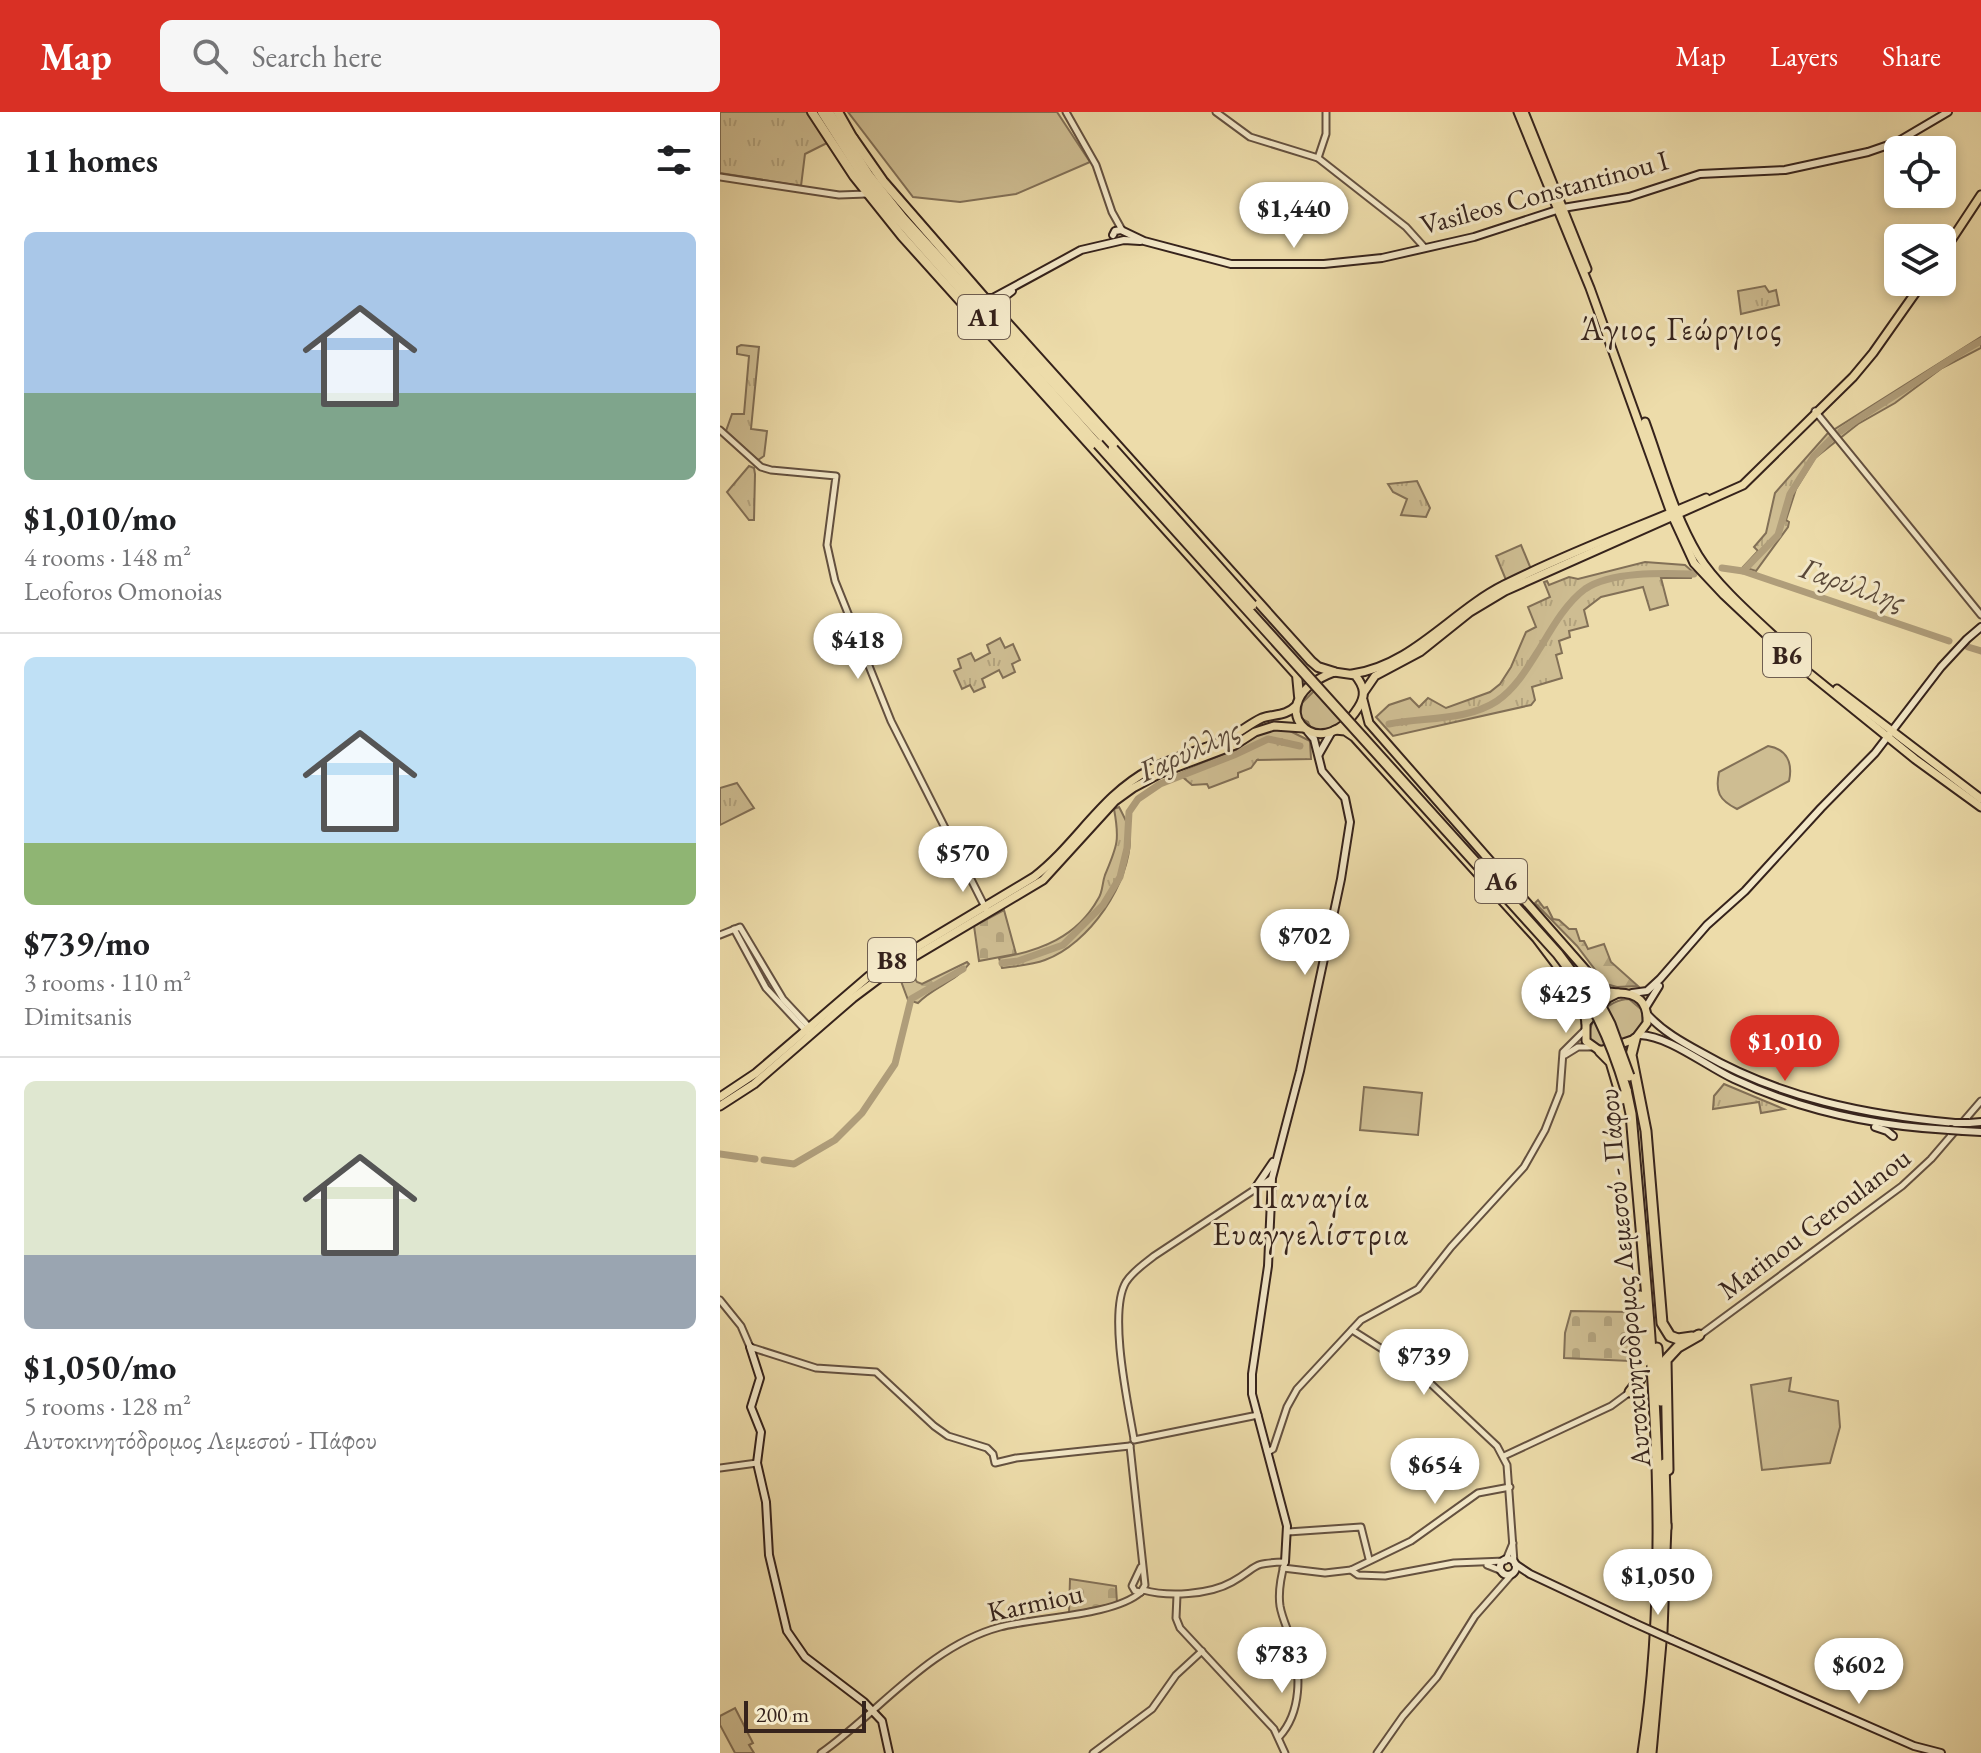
<!DOCTYPE html>
<meta charset="utf-8">
<style>
:root{--surface:#fff;--page:#f6f6f6;--text:#202124;--muted:#757577;--line:#e0e0e0;--accent:#d93025}
body{margin:0;font-family:"EB Garamond",serif;background:var(--page);color:var(--text);height:100vh;display:flex;flex-direction:column;font-size:30px;white-space:nowrap}
*{box-sizing:border-box;margin:0}
p{font-size:26px;color:var(--muted)}
.icon{flex:none;width:44px;height:44px;fill:none;stroke:currentColor;stroke-width:2;stroke-linecap:round;stroke-linejoin:round}
.map{position:relative;flex:1;overflow:hidden}
.drawer{display:flex;flex-direction:column;background:var(--surface);width:720px}
.drawer>*{flex:none}
.buttons{position:absolute;left:1164px;top:24px;display:grid;gap:16px}
.buttons a{display:grid;place-items:center;width:72px;height:72px;border-radius:12px;background:var(--surface);box-shadow:0 4px 12px #0003;font-size:40px}
.scale{position:absolute;left:24px;bottom:20px;width:122px;box-sizing:border-box;padding-left:8px;border:4px solid #36231c;border-top:0;font-size:22px;line-height:28px;white-space:nowrap;color:#36231c;-webkit-text-stroke:6px #f3e8c8;paint-order:stroke}
.price{position:absolute;translate:-50% -68px;padding:0 18px;border-radius:28px;background:#fff;color:#222;font-size:26px;line-height:52px;filter:drop-shadow(0 2px 4px #0008)}
.price::after{content:'';position:absolute;left:50%;top:48px;width:24px;height:18px;margin-left:-12px;background:inherit;clip-path:polygon(0 0,100% 0,50% 100%)}
.price.on{background:var(--accent);color:#fff}
ul{padding:0;list-style:none}
li{display:grid;align-content:center;gap:16px;height:424px;padding:0 24px}
li+li{border-top:2px solid var(--line)}
li span{display:grid;place-items:center;height:248px;border-radius:12px;color:#555}
li>.icon{margin-inline-start:auto}
span .icon{width:144px;height:144px;fill:#fffc;stroke-width:1}
li b{font-size:34px}
h2{display:flex;justify-content:space-between;align-items:center;height:96px;padding:0 24px;font-size:34px}
header{display:flex;align-items:center;gap:48px;box-sizing:border-box;height:112px;padding:0 40px;background:var(--accent);color:#fff}
header strong{font-size:38px}
nav{display:flex;gap:44px;margin-inline-start:auto;font-size:28px}
.search{width:560px;height:72px;background:var(--page);display:flex;align-items:center;gap:20px;box-sizing:border-box;padding:0 28px;border-radius:12px;color:var(--muted);font-size:30px}
main{display:flex;flex:1;min-height:0}
.map>svg:first-child{display:block}
.grass{fill:#cebd92;stroke:#827057;stroke-width:2}
.forest{fill:url(#forest-firs);stroke:#827057;stroke-width:2}
.cemetery{fill:url(#cemetery-stones);stroke:#827057;stroke-width:2}
.park{fill:url(#park-tufts);stroke:#827057;stroke-width:2}
.lines{fill:none;stroke-linecap:round;stroke-linejoin:round}
.river{stroke:#af9d7a;stroke-width:7}
.tertiary-casing{stroke:#645140;stroke-width:9}
.secondary-casing{stroke:#36231c;stroke-width:10}
.primary-casing{stroke:#36231c;stroke-width:11}
.trunk-casing{stroke:#36231c;stroke-width:12}
.motorway-casing{stroke:#36231c;stroke-width:13}
.tertiary{stroke:#f3e8c8;stroke-width:5}
.secondary{stroke:#f3e8c8;stroke-width:6}
.primary{stroke:#eddcaa;stroke-width:7}
.trunk{stroke:#eddcaa;stroke-width:8}
.motorway{stroke:#eddcaa;stroke-width:9}
.secondary-bridge-casing{stroke:#36231c;stroke-width:10;stroke-linecap:butt}
.motorway-bridge-casing{stroke:#36231c;stroke-width:13;stroke-linecap:butt}
.secondary-bridge{stroke:#f3e8c8;stroke-width:6}
.motorway-bridge{stroke:#eddcaa;stroke-width:9}
.labels{text-anchor:middle;dominant-baseline:central;stroke-width:6;stroke-linejoin:round;paint-order:stroke}
.shield{fill:#f3e8c8;stroke:#6f5e50;stroke-width:2}
.shield-label{font-size:26px;font-weight:bold;fill:#36231c}
.street-label{font-size:28px;fill:#36231c;stroke:#f3e8c8}
.water-label{font-size:30px;font-style:italic;fill:#5a4838;stroke:#f3e8c8}
.quarter-label{font-size:32px;letter-spacing:2px;fill:#36231c;stroke:#f3e8c8}
</style>
<header>
<strong>Map</strong>
<div class="search"><svg class="icon" aria-label="search" viewBox="0 0 24 24"><circle cx="10" cy="10" r="6"/><path d="M15 15l6 6"/></svg>Search here</div>
<nav><a>Map</a><a>Layers</a><a>Share</a></nav>
</header>
<main>
<section class="drawer">
<h2>11 homes<svg class="icon" aria-label="filters" viewBox="0 0 24 24"><path d="M4 7h16M4 17h16"/><circle cx="9" cy="7" r="2"/><circle cx="15" cy="17" r="2"/></svg></h2>
<ul>
<li><span style="background:linear-gradient(#a9c7e8 65%,#7fa58c 0)"><svg class="icon" aria-label="home" viewBox="0 0 24 24"><path d="M3 11l9-7 9 7M6 9v11h12V9"/></svg></span><div><b>$1,010/mo</b><p>4 rooms · 148 m²</p><p>Leoforos Omonoias</p></div></li>
<li><span style="background:linear-gradient(#bfe0f5 75%,#8fb573 0)"><svg class="icon" aria-label="home" viewBox="0 0 24 24"><path d="M3 11l9-7 9 7M6 9v11h12V9"/></svg></span><div><b>$739/mo</b><p>3 rooms · 110 m²</p><p>Dimitsanis</p></div></li>
<li><span style="background:linear-gradient(#dfe7d0 70%,#9aa5b1 0)"><svg class="icon" aria-label="home" viewBox="0 0 24 24"><path d="M3 11l9-7 9 7M6 9v11h12V9"/></svg></span><div><b>$1,050/mo</b><p>5 rooms · 128 m²</p><p>Αυτοκινητόδρομος Λεμεσού - Πάφου</p></div></li>
</ul>
</section>
<div class="map">
<svg width="1261" height="1641" viewBox="0 0 1261 1641">
<defs>
<pattern id="forest-firs" width="22" height="20" patternUnits="userSpaceOnUse" patternTransform="scale(2)"><rect width="22" height="20" fill="#cebd92"/><path d="M5 1l3.5 6h-7zM16 11l3.5 6h-7z" fill="#b2a27d"/></pattern>
<pattern id="cemetery-stones" width="16" height="16" patternUnits="userSpaceOnUse" patternTransform="scale(2)"><rect width="16" height="16" fill="#cebd92"/><path d="M2 7V4a2 2 0 0 1 4 0v3zM10 15v-3a2 2 0 0 1 4 0v3z" fill="#b2a27d"/></pattern>
<pattern id="park-tufts" width="24" height="20" patternUnits="userSpaceOnUse" patternTransform="scale(2)"><rect width="24" height="20" fill="#cebd92"/><path d="M3 7l-1-3M5 7V3M7 7l1-3M15 17l-1-3M17 17v-4M19 17l1-3" fill="none" stroke="#b2a27d"/></pattern>
</defs>
<rect width="100%" height="100%" fill="#eddcaa"/>
<filter id="stains"><feTurbulence type="fractalNoise" baseFrequency=".0025" numOctaves="4"/><feColorMatrix values="0 0 0 0 .2 0 0 0 0 .09 0 0 0 0 .02 0 0 0 .5 -.17"/></filter>
<radialGradient id="worn" r=".72"><stop offset=".6" stop-color="#630" stop-opacity="0"/><stop offset="1" stop-color="#630" stop-opacity=".3"/></radialGradient>
<g class="grass">
<path d="M128,0H337L370,50L296,82L240,90L193,85Z"/>
<path d="M594,579L622,610L608,620L592,619L588,610L580,606L582,591Z"/>
<path d="M1048,634C1067,637 1073,651 1069,669L1017,697C999,688 995,680 999,660Z"/>
<path d="M909,887L922,898L923,915L914,925L882,937L872,932C861,911 889,887 909,887Z"/>
<path d="M644,975L702,981L698,1023L640,1018Z"/>
<path d="M1071,1266L1069,1279L1118,1289L1120,1315L1110,1351L1042,1358L1031,1273Z"/>
<path d="M15,1596L33,1631L29,1633L34,1641H15L0,1613V1604Z"/>
</g>
<g class="forest">
<path d="M818,788L824,796L827,795L833,807L839,808L849,817H856L860,829H864L868,837L884,832L891,850L918,874L897,875L886,872L857,834L815,791Z"/>
<path d="M247,850L249,852C237,869 213,875 198,891L188,888L178,861L187,854L197,870L202,872Z"/>
</g>
<g class="cemetery">
<path d="M284,798L296,842L259,849L254,814Z"/>
<path d="M851,1199L911,1200L910,1249L844,1246L845,1221Z"/>
<path d="M350,1467L396,1474L397,1491L349,1501Z"/>
</g>
<g class="park">
<path d="M0,0H90L107,31L85,42L81,74L0,61Z"/>
<path d="M1045,174L1049,180L1056,178L1059,193L1021,202L1018,179Z"/>
<path d="M1261,225V236L1222,256L1175,291L1138,312L1095,346L1076,377L1066,408L1069,410L1068,415L1036,459L1023,455L1038,439L1034,435L1046,421L1055,381L1107,322Z"/>
<path d="M21,233L39,235L31,317L47,319L44,344L38,348L6,319L12,302H24L29,244L17,242V235Z"/>
<path d="M29,354L34,356L35,362L34,408H29L7,380Z"/>
<path d="M697,369L710,396L706,405L681,403L687,387L673,380L668,372Z"/>
<path d="M801,433L811,457L786,468L776,444Z"/>
<path d="M925,450L965,453L973,460L971,466H941L948,493L930,498L923,475L881,485L864,498L868,514L849,519L850,525L839,529L842,541L836,543L842,566L812,575L815,588L811,593L673,624L656,605L669,593L690,586L699,595L708,586L726,596L770,580L780,572L791,555L806,520L816,515L808,495L830,485L824,470L827,469L829,473L849,465L858,467Z"/>
<path d="M280,526L285,536L293,532L300,548L292,552L295,560L283,566L279,558L262,567L265,575L254,580L250,573L242,577L234,559L241,556L238,547L251,541L255,549L270,541L267,533Z"/>
<path d="M564,616L590,629L591,647L537,648L531,656L518,661V665L489,676L487,672L472,673L459,662L515,637L540,622Z"/>
<path d="M17,671L34,696L0,713V676Z"/>
<path d="M399,695C403,703 410,714 410,724C411,771 369,832 325,848C312,853 296,854 282,856L279,846C320,839 357,825 378,787C383,780 382,771 385,763C397,734 400,729 394,697Z"/>
<path d="M1004,972L1064,997L1041,1001L1039,990L993,997L994,984Z"/>
</g>
<g class="lines">
<g class="river">
<path d="M1121,319C1143,303 1163,291 1185,277C1211,261 1233,244 1261,229"/>
<path d="M1002,456L1023,459L1058,423L1070,382L1094,344L1111,327"/>
<path d="M1023,459L1229,529"/>
<path d="M1248,535L1261,539"/>
<path d="M669,612C704,605 747,609 777,589C796,576 808,555 820,536C832,516 846,491 865,477C891,459 944,461 974,462"/>
<path d="M282,851L298,849L343,833L383,793L400,765L407,736L409,700L418,687L440,672L514,643L548,627L580,634"/>
<path d="M0,1042L35,1047"/>
<path d="M44,1048L74,1052L115,1028L142,1001L175,952L191,887L243,857"/>
</g>
<defs>
<g id="tertiary">
<path d="M346,0L376,53L392,100L402,118"/>
<path d="M496,0L530,25L598,46L686,115L704,135"/>
<path d="M598,46L606,22V0"/>
<path d="M0,65L119,83L147,82"/>
<path d="M1095,299L1261,503"/>
<path d="M0,318L41,355L51,358L116,364L107,433L115,469L171,609L266,797"/>
<path d="M14,817L46,876L87,920"/>
<path d="M0,823L20,815L63,887L91,917"/>
<path d="M845,943L858,935H871"/>
<path d="M0,1188L21,1214L30,1235L96,1256L156,1260L214,1314L228,1324L267,1336L273,1342L275,1351L296,1346L410,1334"/>
<path d="M632,1218L681,1249L709,1270L777,1334L787,1353L794,1450"/>
<path d="M980,1223L1182,1074L1211,1047L1261,989"/>
<path d="M414,1327C408,1292 388,1200 406,1170C413,1159 424,1152 434,1144L552,1066"/>
<path d="M414,1328L538,1303"/>
<path d="M410,1334L425,1473L421,1480"/>
<path d="M548,1340L553,1337L567,1295L577,1277L641,1208L698,1177L731,1135L804,1055L825,1018L840,980L843,940L864,919"/>
<path d="M784,1344L891,1294L910,1280"/>
<path d="M0,1356L37,1351"/>
<path d="M568,1420L641,1415L649,1447"/>
<path d="M786,1448L793,1431"/>
<path d="M767,1453L782,1459"/>
<path d="M563,1456L605,1461L631,1458L691,1429L758,1381L790,1375"/>
<path d="M631,1458L638,1463L665,1464L734,1451L785,1449"/>
<path d="M423,1478C448,1485 489,1483 512,1470C539,1455 529,1451 565,1450C561,1464 558,1480 560,1494C562,1506 568,1518 572,1530C581,1561 582,1600 559,1625"/>
<path d="M421,1480L415,1479L412,1474L421,1455"/>
<path d="M457,1483L456,1506L460,1516L554,1617L565,1641"/>
<path d="M101,1641C159,1600 209,1534 280,1515C318,1505 394,1504 421,1480"/>
<path d="M373,1641L432,1597L456,1563L482,1539"/>
<path d="M657,1641L683,1604L717,1565L755,1504L792,1462"/>
</g>
<g id="secondary">
<path d="M393,123L395,119L401,118L424,129L511,152H604L662,146L754,125L843,96L909,85L980,62L1065,58L1148,40L1177,30L1228,0"/>
<path d="M266,186H273L361,138L404,128L420,129"/>
<path d="M276,198L279,189L292,179"/>
<path d="M599,642L611,621"/>
<path d="M912,881L927,879L940,867L987,813L1025,779L1101,696L1155,641L1221,555L1247,527L1261,515"/>
<path d="M926,895L939,874"/>
<path d="M927,902C942,919 962,930 982,941C1060,986 1147,1003 1235,1011"/>
<path d="M920,923C949,924 986,954 1014,967C1082,999 1154,1014 1229,1018"/>
<path d="M1249,1011L1261,1010"/>
<path d="M1155,1015L1167,1019L1173,1024"/>
<path d="M1243,1019L1261,1020"/>
<path d="M536,1075L553,1050"/>
<path d="M30,1235L40,1266L31,1295L41,1320L37,1351L46,1390L49,1443L67,1519L85,1545L144,1590L162,1609L169,1641"/>
<circle cx="788" cy="1455" r="8"/>
<path d="M565,1450L567,1414L532,1282V1262L548,1154L552,1066L580,959L621,767L630,710L625,686L602,659L594,627L588,620"/>
<path d="M795,1452L810,1462L912,1510"/>
<path d="M952,1528L1194,1634L1221,1641"/>
</g>
<g id="primary">
<path d="M798,0L870,176L951,401L974,451L1004,483L1074,549L1195,647L1261,695"/>
<path d="M804,0L867,157"/>
<path d="M1222,142L1261,83"/>
<path d="M925,310C941,354 954,403 978,443C998,476 1044,514 1073,542"/>
<path d="M614,560L635,563C645,575 646,584 638,596C598,659 535,590 614,560Z"/>
<path d="M632,562C692,554 732,499 784,473C849,440 919,415 986,386"/>
<path d="M1117,577L1261,687"/>
<path d="M644,580L655,564L700,540L750,500L785,479L1023,373L1133,265L1153,241L1203,170"/>
<path d="M643,588L649,611L879,873L889,880L898,881"/>
<path d="M615,618L625,619L634,625L816,826L853,875L863,893L866,911"/>
<path d="M898,881C918,881 928,890 927,911L915,927L880,939L866,929V911L888,886Z"/>
<path d="M0,985L36,961L149,864L314,765C357,732 381,683 431,657C454,645 481,638 505,628C518,622 529,612 542,606C554,602 566,604 576,594"/>
<path d="M0,994L34,972L133,886L165,862L323,768L395,689L413,676L441,661L515,633L535,620L554,614L583,616"/>
</g>
<g id="trunk">
<path d="M92,0L134,64L182,124L577,563L579,584"/>
<path d="M102,0L151,77L380,335"/>
<path d="M109,0L148,62L183,106L396,340"/>
<path d="M118,0L135,30"/>
<path d="M133,26L163,69L263,184L591,549L598,555L614,560"/>
</g>
<g id="motorway">
<path d="M915,927L911,943L926,1019L942,1211L950,1224L958,1227L972,1225"/>
<path d="M880,939L891,950L902,987"/>
<path d="M906,978L911,1002C929,1215 955,1429 923,1641"/>
<path d="M920,1184L925,1249"/>
<path d="M937,1236L941,1289"/>
<path d="M910,1280L920,1267L923,1243"/>
<path d="M944,1352L946,1416"/>
<path d="M948,1358L946,1248L958,1235L979,1223"/>
<path d="M931,1641L942,1519L946,1413"/>
</g>
</defs>
<use href="#tertiary" class="tertiary-casing"/>
<use href="#secondary" class="secondary-casing"/>
<use href="#primary" class="primary-casing"/>
<use href="#trunk" class="trunk-casing"/>
<use href="#motorway" class="motorway-casing"/>
<use href="#tertiary" class="tertiary"/>
<use href="#secondary" class="secondary"/>
<use href="#primary" class="primary"/>
<use href="#trunk" class="trunk"/>
<use href="#motorway" class="motorway"/>
<defs>
<g id="secondary-bridge">
<path d="M1235,1011H1249"/>
<path d="M1229,1018L1243,1019"/>
<path d="M912,1510L952,1528"/>
</g>
<g id="motorway-bridge">
<path d="M378,332L838,842C871,884 891,927 906,978"/>
<path d="M393,337L532,493"/>
<path d="M878,889L890,912L909,964"/>
</g>
</defs>
<use href="#secondary-bridge" class="secondary-bridge-casing"/>
<use href="#motorway-bridge" class="motorway-bridge-casing"/>
<use href="#secondary-bridge" class="secondary-bridge"/>
<use href="#motorway-bridge" class="motorway-bridge"/>
</g>
<g class="labels">
<g class="shield">
<rect x="238" y="183" width="52" height="44" rx="6"/>
<rect x="1043" y="521" width="48" height="44" rx="6"/>
<rect x="755" y="747" width="52" height="44" rx="6"/>
<rect x="148" y="826" width="48" height="44" rx="6"/>
</g>
<g class="shield-label">
<text x="264" y="205">A1</text>
<text x="1067" y="543">B6</text>
<text x="781" y="769">A6</text>
<text x="172" y="848">B8</text>
</g>
<g class="street-label">
<text transform="translate(824 80) rotate(-15)">Vasileos Constantinou I</text>
<text transform="translate(1094 1111) rotate(-37)">Marinou Geroulanou</text>
<text transform="translate(904 1166) rotate(-95)">Αυτοκινητόδρομος Λεμεσού - Πάφου</text>
<text transform="translate(315 1490) rotate(-12)">Karmiou</text>
</g>
<g class="water-label">
<text transform="translate(1133 472) rotate(19)">Γαρύλλης</text>
<text transform="translate(469 638) rotate(-25)">Γαρύλλης</text>
</g>
<g class="quarter-label">
<text x="962" y="217">Άγιος Γεώργιος</text>
<text x="591" y="1085">Παναγία<tspan x="591" dy="37">Ευαγγελίστρια</tspan></text>
</g>
</g>
<rect width="100%" height="100%" filter="url(#stains)"/>
<rect width="100%" height="100%" fill="url(#worn)"/>
</svg>
<div class="buttons">
<a><svg class="icon" aria-label="locate" viewBox="0 0 24 24"><circle cx="12" cy="12" r="6"/><path d="M12 2v4M12 18v4M2 12h4M18 12h4"/></svg></a>
<a><svg class="icon" aria-label="layers" viewBox="0 0 24 24"><path d="M12 4l9 5-9 5-9-5zM3 14l9 5 9-5"/></svg></a>
</div>
<div class="scale">200 m</div>
<b class="price" style="left:574px;top:138px">$1,440</b>
<b class="price" style="left:138px;top:569px">$418</b>
<b class="price" style="left:243px;top:782px">$570</b>
<b class="price" style="left:585px;top:865px">$702</b>
<b class="price" style="left:846px;top:923px">$425</b>
<b class="price on" style="left:1065px;top:971px">$1,010</b>
<b class="price" style="left:704px;top:1285px">$739</b>
<b class="price" style="left:715px;top:1394px">$654</b>
<b class="price" style="left:938px;top:1505px">$1,050</b>
<b class="price" style="left:562px;top:1583px">$783</b>
<b class="price" style="left:1139px;top:1594px">$602</b>
</div>
</main>
